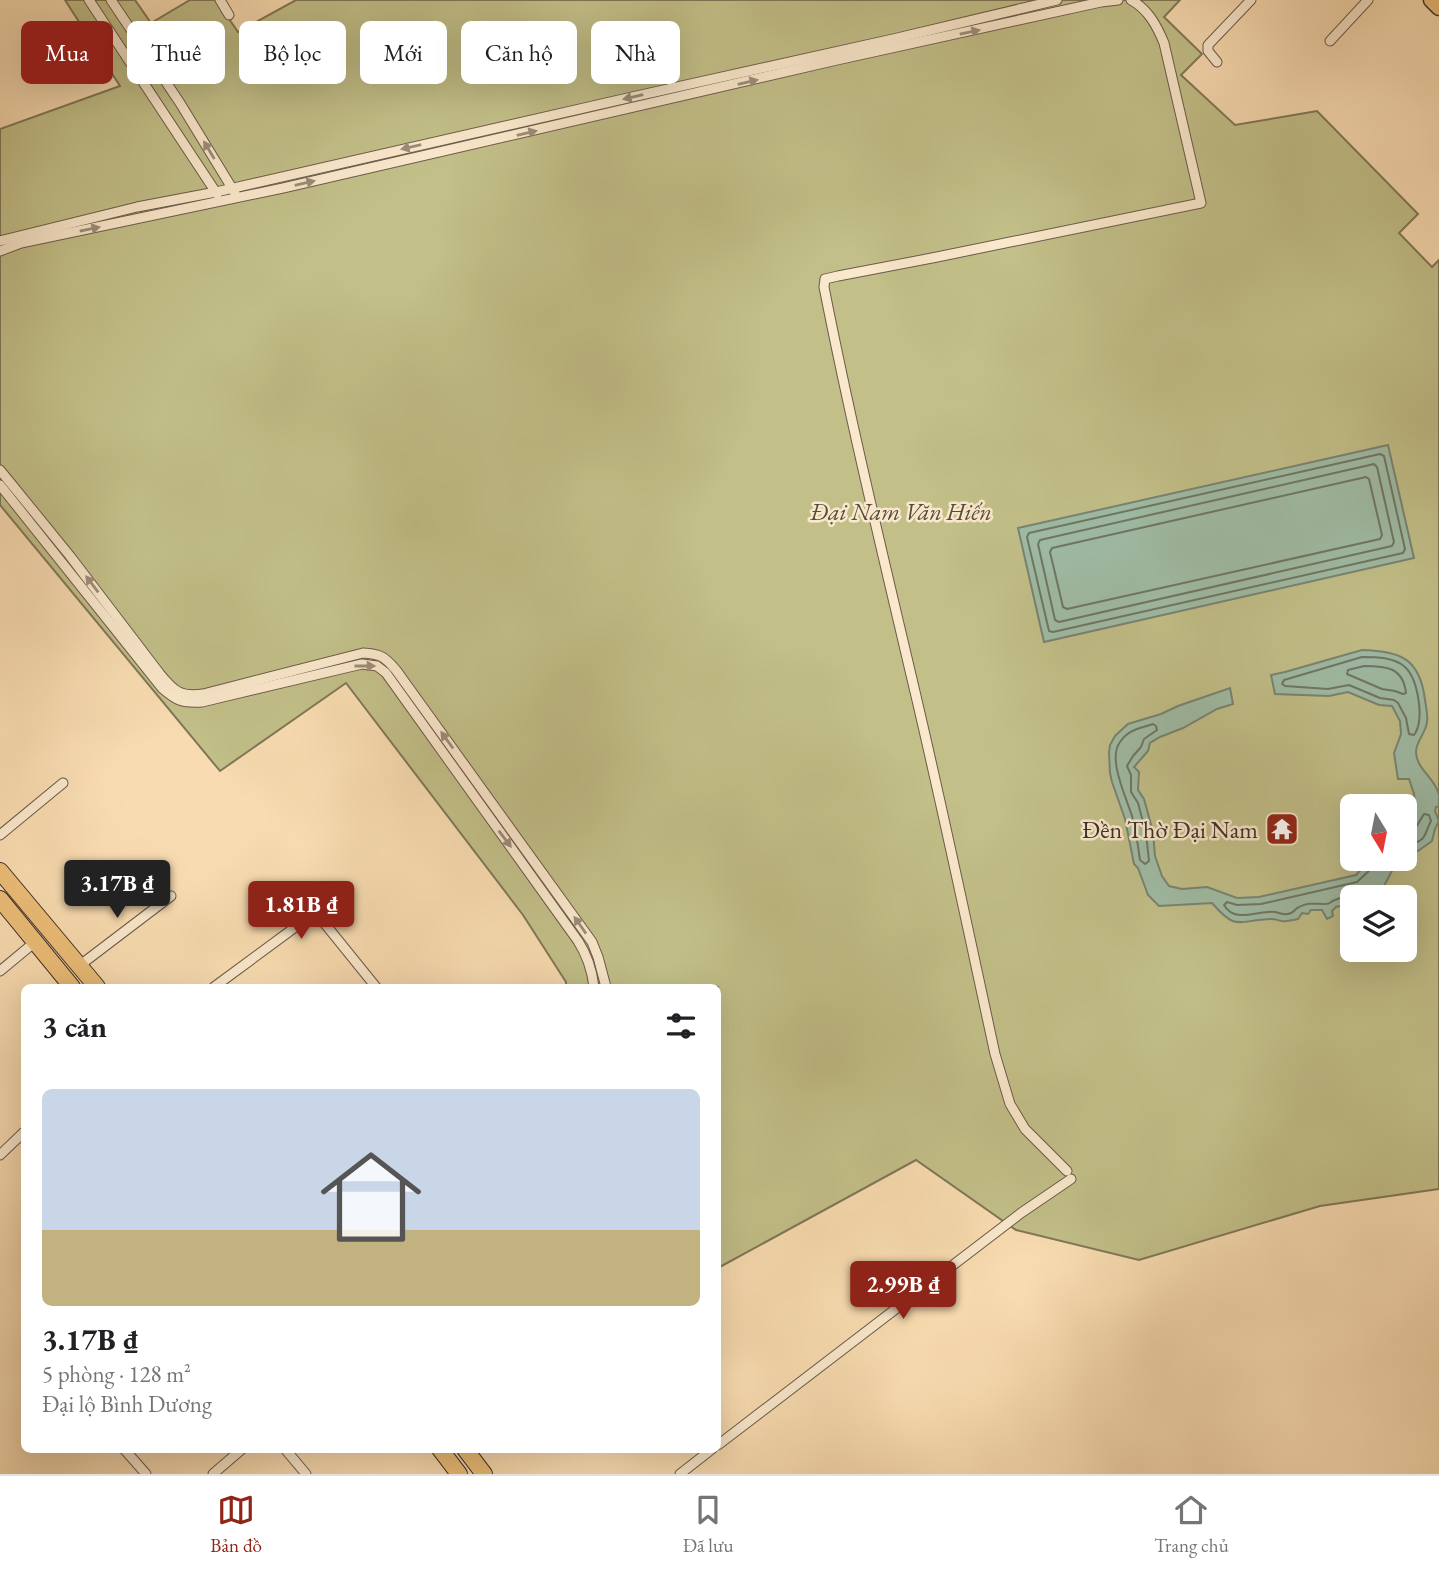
<!DOCTYPE html>
<html lang="vi">
<meta charset="utf-8">
<style>
:root{--surface:#fff;--page:#f6f6f6;--text:#202124;--muted:#757577;--line:#e0e0e0;--accent:#8f2418}
body{margin:0;font-family:"EB Garamond",serif;background:var(--page);color:var(--text);height:100vh;display:flex;flex-direction:column;font-size:26px;white-space:nowrap}
*{box-sizing:border-box;margin:0}
p{font-size:23px;color:var(--muted)}
.icon{flex:none;width:38px;height:38px;fill:none;stroke:currentColor;stroke-width:2;stroke-linecap:round;stroke-linejoin:round}
.map{position:relative;flex:1;overflow:hidden}
.panel{position:absolute;left:21px;top:984px;width:700px;height:469px;display:flex;flex-direction:column;background:var(--surface);border-radius:10px;box-shadow:0 7px 28px #0002}
.panel>*{flex:none}
.hud{position:absolute;left:21px;top:21px;width:700px;height:63px;display:flex;gap:14px}
.needle{width:46px;rotate:170deg}
.controls{position:absolute;left:1340px;top:794px;display:grid;gap:14px}
.controls a{display:grid;place-items:center;width:77px;height:77px;border-radius:10px;background:var(--surface);box-shadow:0 7px 28px #0002;font-size:35px}
.price{position:absolute;translate:-50% -60px;padding:0 16px;border-radius:7px;background:var(--accent);color:#fff;font-size:23px;line-height:46px;filter:drop-shadow(0 2px 4px #0008)}
.price::after{content:'';position:absolute;left:50%;top:42px;width:21px;height:16px;margin-left:-10px;background:inherit;clip-path:polygon(0 0,100% 0,50% 100%)}
.price.on{background:#222;color:#fff}
ul{padding:0;list-style:none}
li{display:grid;align-content:center;gap:14px;height:371px;padding:0 21px}
li+li{border-top:2px solid var(--line)}
li span{display:grid;place-items:center;height:217px;border-radius:10px;color:#555}
li>.icon{margin-inline-start:auto}
span .icon{width:126px;height:126px;fill:#fffc;stroke-width:1}
li b{font-size:30px}
h2{display:flex;justify-content:space-between;align-items:center;height:84px;padding:0 21px;font-size:30px}
.tag{padding:0 24px;border-radius:10px;background:var(--surface);box-shadow:0 7px 28px #0002;font-size:24px;line-height:63px}
.tag.on{background:var(--accent);color:#fff}
.dock{display:flex;justify-content:space-around;align-items:center;height:98px;border-top:2px solid var(--line);background:var(--surface);font-size:19px;color:var(--muted)}
.dock a{display:grid;justify-items:center;gap:4px}
.dock .on{color:var(--accent)}
.map>svg:first-child{display:block}
.green{fill:#c2bf88;stroke:#807758;stroke-width:2;fill-rule:evenodd}
.water{fill:#9fbca5;stroke:#788473;stroke-width:2}
.lines{fill:none;stroke-linecap:round;stroke-linejoin:round}
.shore{stroke:#6e7667;stroke-width:2}
.street-casing{stroke:#6c5a4b;stroke-width:11}
.primary-casing{stroke:#3d2f29;stroke-width:17}
.highway-casing{stroke:#3d2f29;stroke-width:18}
.street{stroke:#fae8cc;stroke-width:9}
.primary{stroke:#ecbe78;stroke-width:14}
.highway{stroke:#ecbe78;stroke-width:16}
.oneway{fill:#9c8c7a}
.labels{text-anchor:middle;dominant-baseline:central;stroke-width:5;stroke-linejoin:round;paint-order:stroke}
.park-label{font-size:24px;font-style:italic;fill:#584c3c;stroke:#fae8cc}
.poi-label{font-size:24px;fill:#3d2f29;stroke:#fae8cc;text-anchor:end}
</style>
<div class="map">
<svg width="1439" height="1474" viewBox="0 0 1439 1474">
<rect width="100%" height="100%" fill="#f8dbb0"/>
<filter id="stains"><feTurbulence type="fractalNoise" baseFrequency=".00286" numOctaves="4"/><feColorMatrix values="0 0 0 0 .2 0 0 0 0 .09 0 0 0 0 .02 0 0 0 .5 -.17"/></filter>
<radialGradient id="worn" r=".72"><stop offset=".6" stop-color="#630" stop-opacity="0"/><stop offset="1" stop-color="#630" stop-opacity=".3"/></radialGradient>
<path class="green" d="M65,0H135L151,23L190,0H216L238,32L296,0H1180L1164,17L1202,54L1181,75L1235,125L1317,111L1418,214L1399,233L1432,267L1439,260V1189L1320,1206L1139,1260L1016,1230L916,1160L718,1268V987H566V982L523,915L346,683L220,771L0,505V129L120,86ZM1353,807H1405V859H1353ZM1353,898H1405V950H1353Z"/>
<g class="water">
<path d="M1388,445L1414,558L1044,642L1018,528Z"/>
<path d="M1362,650C1400,651 1420,658 1425,700C1426,707 1428,715 1427,722C1426,733 1416,741 1416,752C1416,769 1436,779 1439,795C1439,798 1439,802 1439,806L1436,807L1435,811L1439,821L1435,829L1432,841L1418,851L1412,850V857L1394,867L1384,886L1377,894L1370,898H1353V903L1336,907L1332,911L1333,916L1327,919L1322,910H1311L1308,914L1302,913L1298,919C1293,920 1287,922 1282,921C1276,920 1277,919 1271,919C1238,920 1237,932 1212,903L1159,906L1148,895L1138,868L1134,864L1125,819L1112,782L1110,773L1109,753L1110,745L1115,736L1128,724L1161,714L1178,706L1230,688L1233,704L1217,709L1183,728L1160,737L1150,743L1148,751L1134,767L1139,772L1138,790L1144,799L1153,832L1155,856L1162,876L1169,886L1182,889L1207,887L1237,898L1259,897L1356,875L1370,859H1405V831L1416,814L1414,794L1409,779H1398L1394,753L1401,734L1400,721L1392,706L1379,705L1348,692L1329,696L1275,694L1271,675L1285,672Z"/>
</g>
<g class="lines">
<g class="shore">
<path d="M1380,454L1384,456L1405,549L1403,553L1053,632L1049,631L1027,537L1029,533Z"/>
<path d="M1374,464L1377,467L1394,542L1392,546L1059,622L1055,620L1038,544L1040,540Z"/>
<path d="M1366,477L1369,479L1382,535L1380,539L1067,609L1063,607L1050,552L1052,548Z"/>
<path d="M1362,657C1376,657 1394,657 1405,667C1418,679 1425,720 1414,735L1409,734L1406,718L1398,703L1394,700L1380,698L1349,685L1328,689L1285,686L1282,684L1284,680Z"/>
<path d="M1364,666C1386,666 1403,667 1406,693L1403,694L1395,691L1382,689L1347,674L1348,670Z"/>
<path d="M1153,724L1156,726L1157,730L1144,739L1141,747L1133,756L1127,766L1131,775V792L1138,803L1146,833L1149,861L1145,864L1140,860C1138,845 1136,831 1132,816C1127,799 1107,759 1120,742C1129,729 1139,729 1153,724Z"/>
<path d="M1405,835L1413,832L1424,814L1429,815L1431,821C1423,836 1428,839 1409,845L1405,850"/>
<path d="M1356,898C1349,896 1341,897 1335,900C1329,902 1331,904 1325,904C1316,904 1308,902 1299,907C1296,908 1294,912 1291,913C1285,916 1280,913 1275,912C1257,910 1235,924 1224,905L1227,902L1237,905L1261,904L1357,882L1373,867L1374,859"/>
</g>
<defs>
<g id="street">
<path d="M89,0L217,194"/>
<path d="M111,0L180,103L235,193"/>
<path d="M220,0L229,15"/>
<path d="M1330,41L1368,0"/>
<path d="M1217,62L1208,51V45L1251,0"/>
<path d="M0,241L137,207L216,192L632,97L893,39L1057,0"/>
<path d="M0,251L21,243L283,188L837,60L1101,2L1118,0"/>
<path d="M0,470L70,556L160,674C174,691 180,697 203,694L363,653C381,654 385,657 396,670L592,942L598,957L606,987"/>
<path d="M0,485L162,688C177,701 182,703 202,702L362,664L377,666L386,673L578,941C587,955 592,970 594,987"/>
<path d="M0,835L63,783"/>
<path d="M79,966L171,896"/>
<path d="M0,971L35,942"/>
<path d="M214,987L309,917L315,916L321,919L376,987"/>
<path d="M0,1155L24,1132"/>
<path d="M1067,1171L1025,1129L1010,1104L995,1054C969,934 944,815 916,696C884,560 851,424 824,287L825,279L838,276L937,257L1201,203L1164,43C1157,26 1148,9 1131,0"/>
<path d="M718,1445L1021,1213L1071,1179"/>
<path d="M124,1449L146,1474"/>
<path d="M285,1449L306,1474"/>
<path d="M213,1474L242,1449"/>
<path d="M680,1474L712,1449"/>
</g>
<path id="primary" d="M1431,0L1439,8"/>
<g id="highway">
<path d="M0,871L97,987"/>
<path d="M0,899L72,987"/>
<path d="M440,1449L459,1474"/>
<path d="M465,1449L484,1474"/>
</g>
</defs>
<use href="#street" class="street-casing"/>
<use href="#primary" class="primary-casing"/>
<use href="#highway" class="highway-casing"/>
<use href="#street" class="street"/>
<use href="#primary" class="primary"/>
<use href="#highway" class="highway"/>
</g>
<defs><path id="oneway-solid" d="M-6-.8H1V-3.2L6.5 0L1 3.2V.8H-6Z" transform="scale(1.75)"/></defs>
<g class="oneway">
<use href="#oneway-solid" transform="translate(970 32) rotate(-12)"/>
<use href="#oneway-solid" transform="translate(748 82) rotate(-13)"/>
<use href="#oneway-solid" transform="translate(633 97) rotate(167)"/>
<use href="#oneway-solid" transform="translate(527 133) rotate(-13)"/>
<use href="#oneway-solid" transform="translate(411 147) rotate(167)"/>
<use href="#oneway-solid" transform="translate(209 150) rotate(-121)"/>
<use href="#oneway-solid" transform="translate(305 183) rotate(-13)"/>
<use href="#oneway-solid" transform="translate(90 229) rotate(-11)"/>
<use href="#oneway-solid" transform="translate(92 584) rotate(-127)"/>
<use href="#oneway-solid" transform="translate(365 666)"/>
<use href="#oneway-solid" transform="translate(447 740) rotate(-126)"/>
<use href="#oneway-solid" transform="translate(505 839) rotate(53)"/>
<use href="#oneway-solid" transform="translate(580 925) rotate(-125)"/>
</g>
<defs>
<symbol id="temple-square" viewBox="-11 -11 22 22"><rect x="-9" y="-9" width="18" height="18" rx="4" fill="#8f2418" stroke="#fae8cc"/><path d="M0-6L5-2H3V0L6.5 2.5H4V6H1.5V3h-3V6H-4V2.5H-6.5L-3 0V-2H-5Z" fill="#fff"/></symbol>
</defs>
<g fill-rule="evenodd">
<use href="#temple-square" x="1263" y="810" width="38" height="38"/>
</g>
<g class="labels">
<g class="park-label">
<text x="901" y="511">Đại Nam Văn Hiến</text>
</g>
<g class="poi-label">
<text x="1258" y="829">Đền Thờ Đại Nam</text>
</g>
</g>
<rect width="100%" height="100%" filter="url(#stains)"/>
<rect width="100%" height="100%" fill="url(#worn)"/>
</svg>
<div class="controls">
<a><svg class="needle" viewBox="-14 -14 28 28"><path d="M0-13l5 13h-10z" fill="#e53935"/><path d="M0 13l5-13h-10z" fill="#757577"/></svg></a>
<a><svg class="icon" aria-label="layers" viewBox="0 0 24 24"><path d="M12 4l9 5-9 5-9-5zM3 14l9 5 9-5"/></svg></a>
</div>
<b class="price on" style="left:117px;top:920px">3.17B ₫</b>
<b class="price" style="left:301px;top:941px">1.81B ₫</b>
<b class="price" style="left:903px;top:1321px">2.99B ₫</b>
<div class="hud">
<a class="tag on">Mua</a>
<a class="tag">Thuê</a>
<a class="tag">Bộ lọc</a>
<a class="tag">Mới</a>
<a class="tag">Căn hộ</a>
<a class="tag">Nhà</a>
</div>
<section class="panel">
<h2>3 căn<svg class="icon" aria-label="filters" viewBox="0 0 24 24"><path d="M4 7h16M4 17h16"/><circle cx="9" cy="7" r="2"/><circle cx="15" cy="17" r="2"/></svg></h2>
<ul>
<li><span style="background:linear-gradient(#c9d6e8 65%,#c2b280 0)"><svg class="icon" aria-label="home" viewBox="0 0 24 24"><path d="M3 11l9-7 9 7M6 9v11h12V9"/></svg></span><div><b>3.17B ₫</b><p>5 phòng · 128 m²</p><p>Đại lộ Bình Dương</p></div></li>
</ul>
</section>
</div>
<nav class="dock">
<a class="on"><svg class="icon" aria-label="map" viewBox="0 0 24 24"><path d="M3 6l6-2 6 2 6-2v14l-6 2-6-2-6 2zM9 4v14M15 6v14"/></svg>Bản đồ</a>
<a><svg class="icon" aria-label="saved" viewBox="0 0 24 24"><path d="M7 4h10v16l-5-4-5 4z"/></svg>Đã lưu</a>
<a><svg class="icon" aria-label="home" viewBox="0 0 24 24"><path d="M3 11l9-7 9 7M6 9v11h12V9"/></svg>Trang chủ</a>
</nav>
